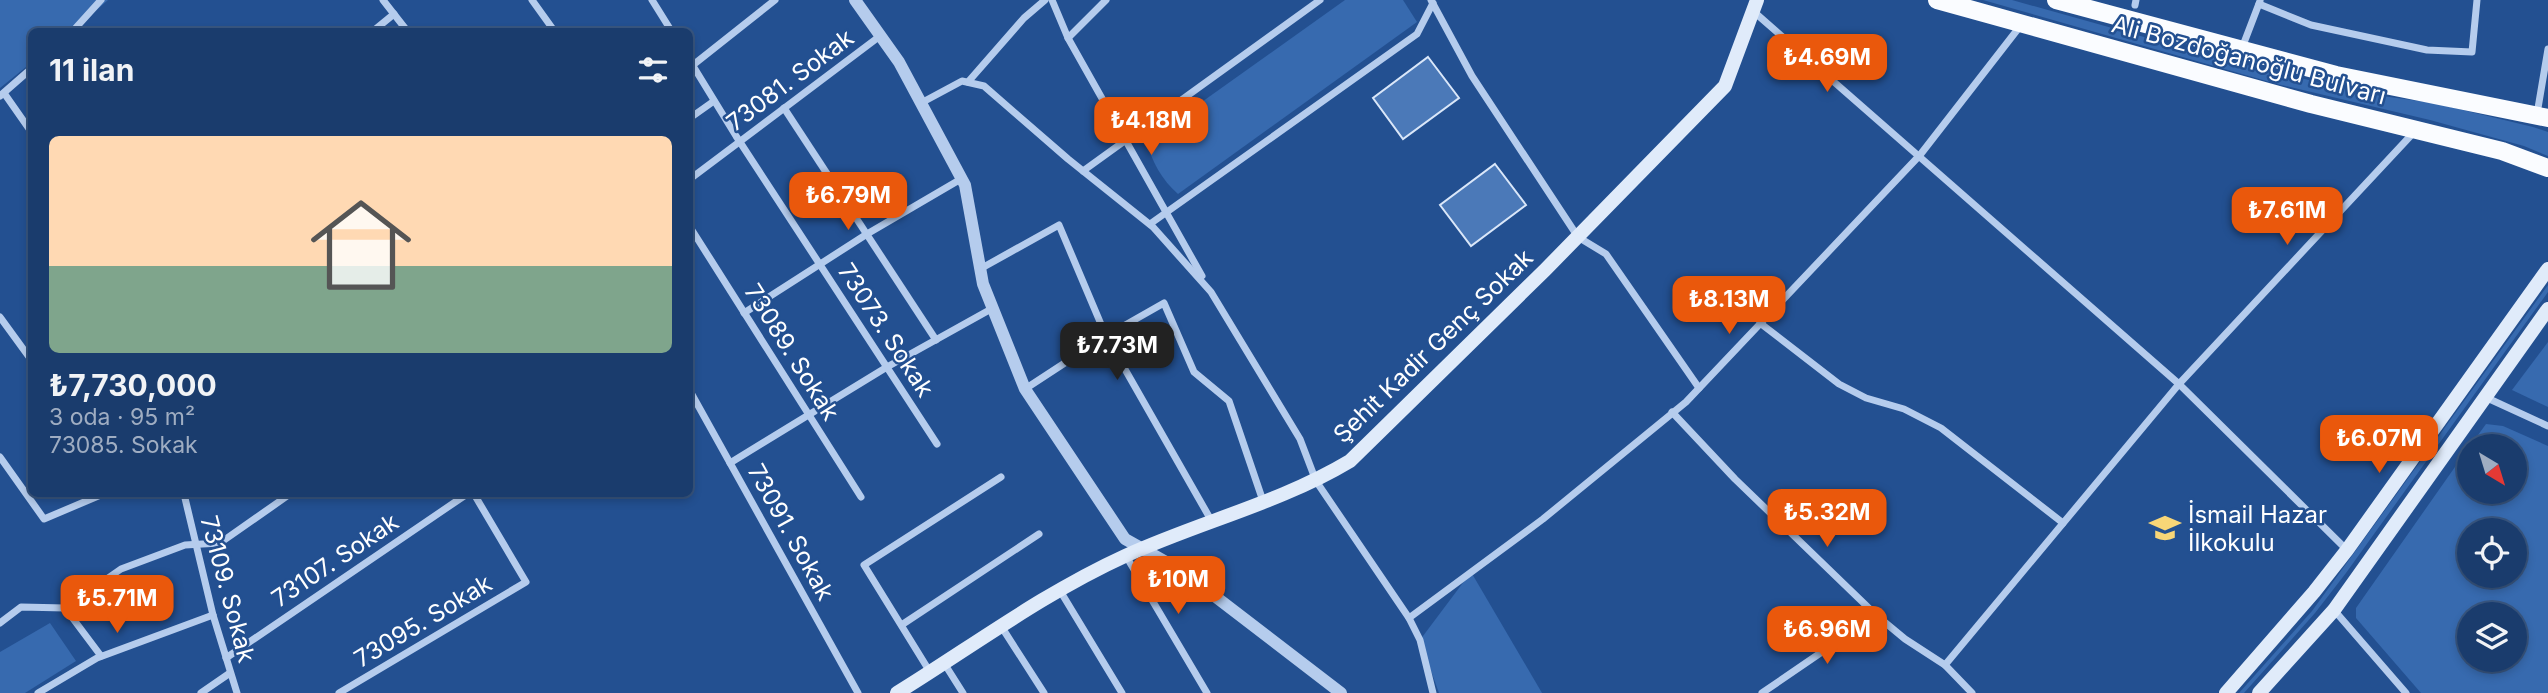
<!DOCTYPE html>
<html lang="tr">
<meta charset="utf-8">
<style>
:root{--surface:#1a3c6d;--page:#234372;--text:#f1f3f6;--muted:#9fadc2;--line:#385680;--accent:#ea580c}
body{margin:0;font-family:Inter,sans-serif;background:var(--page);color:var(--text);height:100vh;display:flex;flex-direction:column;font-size:26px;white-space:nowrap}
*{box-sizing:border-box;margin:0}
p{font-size:23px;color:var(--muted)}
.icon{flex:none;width:38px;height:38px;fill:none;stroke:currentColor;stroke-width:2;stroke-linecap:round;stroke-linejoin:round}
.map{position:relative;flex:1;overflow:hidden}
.panel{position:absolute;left:28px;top:28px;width:665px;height:469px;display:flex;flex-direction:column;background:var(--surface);border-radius:10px;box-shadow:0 4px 10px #0003,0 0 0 2px var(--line)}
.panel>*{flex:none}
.needle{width:46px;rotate:142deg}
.tools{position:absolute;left:2457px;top:434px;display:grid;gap:14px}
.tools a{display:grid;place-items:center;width:70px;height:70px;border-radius:50%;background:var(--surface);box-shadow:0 4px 10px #0003,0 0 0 2px var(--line);font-size:35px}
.price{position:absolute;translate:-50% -60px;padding:0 16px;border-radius:14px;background:var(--accent);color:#fff;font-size:23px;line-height:46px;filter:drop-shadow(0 2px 4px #0008)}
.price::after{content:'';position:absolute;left:50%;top:42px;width:21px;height:16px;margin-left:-10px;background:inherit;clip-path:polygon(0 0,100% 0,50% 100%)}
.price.on{background:#222;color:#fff}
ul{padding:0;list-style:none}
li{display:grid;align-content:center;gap:14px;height:371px;padding:0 21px}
li span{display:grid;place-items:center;height:217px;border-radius:10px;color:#555}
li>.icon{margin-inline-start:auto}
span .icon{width:126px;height:126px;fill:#fffc;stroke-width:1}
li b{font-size:30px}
h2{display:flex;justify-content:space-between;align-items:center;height:84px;padding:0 21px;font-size:30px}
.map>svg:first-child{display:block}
.green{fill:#376aaf;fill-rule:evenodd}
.building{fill:#4b79b8;stroke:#dae7f9;stroke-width:2}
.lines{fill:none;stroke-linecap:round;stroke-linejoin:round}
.minor{stroke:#b5cced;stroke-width:7}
.tertiary{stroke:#b5cced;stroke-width:12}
.secondary{stroke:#e0ebfa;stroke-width:14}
.primary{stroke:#fafcff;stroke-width:18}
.labels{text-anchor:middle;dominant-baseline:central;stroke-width:5;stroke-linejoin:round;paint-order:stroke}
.street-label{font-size:24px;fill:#fff;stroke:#235091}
.poi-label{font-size:24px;fill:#fff;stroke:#235091;text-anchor:start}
</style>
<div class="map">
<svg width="2548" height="693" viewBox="0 0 2548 693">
<rect width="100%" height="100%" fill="#235091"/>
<g class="green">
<path d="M0,0H108L73,31L32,32L31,63L0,88Z"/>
<path d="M1345,0H1403L1417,22L1178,194C1162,180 1151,161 1147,141Z"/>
<path d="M1983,0H2012L2226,60L2367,94L2434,103L2533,127L2548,132V156L2524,146L2430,120L2277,84Z"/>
<path d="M2548,285V292L2346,573L2315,613L2244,693H2239L2312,611Z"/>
<path d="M2548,342V407L2512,390Z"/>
<path d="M2486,424L2503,426L2548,446V693H2421L2356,618V608L2469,447V492H2515V446H2470ZM2515,530V576H2469V530ZM2515,614V660H2469V614Z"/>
<path d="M1471,572L1542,693H1439L1420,640Z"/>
<path d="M50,623L76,661L25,693H0V652Z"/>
</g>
<g class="building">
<path d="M1428,57L1459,98L1403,139L1373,98Z"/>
<path d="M1495,164L1526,205L1471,246L1440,205Z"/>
</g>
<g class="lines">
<g class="minor">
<path d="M383,0L408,32"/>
<path d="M532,0L555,32"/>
<path d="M652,0L672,32"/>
<path d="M1052,0L1068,38L1202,276"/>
<path d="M1431,0L1472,76L1578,237L1606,254L1699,388"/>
<path d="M2259,4L2311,25L2427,50L2472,52L2477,0"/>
<path d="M2135,5L2136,0"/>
<path d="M1753,11L2179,384L2347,550"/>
<path d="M72,32L101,0"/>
<path d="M372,32L394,14"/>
<path d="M1068,38L1106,0"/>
<path d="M2242,48L2260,1"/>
<path d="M690,61L736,136L937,444"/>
<path d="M693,65L775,0"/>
<path d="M968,82L1024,18L1045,0"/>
<path d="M4,93L32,133"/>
<path d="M0,96L32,68"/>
<path d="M921,103L962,81L984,86L1068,159L1153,227L1211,292L1300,439L1316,481L1409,618L1420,640L1433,693"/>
<path d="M784,108L936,340"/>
<path d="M2537,114L2548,49"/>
<path d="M690,118L714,101"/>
<path d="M1083,171L1320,0"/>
<path d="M690,179L880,36"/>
<path d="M1150,224L1417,34L1433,3"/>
<path d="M690,227L861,497"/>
<path d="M980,269L1059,225L1106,336L1211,520"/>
<path d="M744,313L867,234L961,179"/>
<path d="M0,317L32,361"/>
<path d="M1760,323L1839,384L1866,398L1904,409L1941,428L2063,523"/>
<path d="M1025,389L1106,336L1164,303L1194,372L1229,401L1263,501"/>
<path d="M690,391L858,693"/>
<path d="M2485,397L2548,426"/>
<path d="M1672,412L1735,479L1876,615L1905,639L1945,665L1972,693"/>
<path d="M0,457L44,519L103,494"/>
<path d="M730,463L887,367L993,308"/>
<path d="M184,494L213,615L237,693"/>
<path d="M1126,556L1207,693"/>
<path d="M1059,589L1122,693"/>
<path d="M65,608L121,569L185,545L220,543L290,494"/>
<path d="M2334,610L2406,693"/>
<path d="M1409,618L1543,519L1686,402L1920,155L2021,25"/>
<path d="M0,623L21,607L65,608L101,656"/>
<path d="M903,624L1039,534"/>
<path d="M1001,626L1044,693"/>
<path d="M226,658L467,494"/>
<path d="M944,663L963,693"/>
<path d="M1945,665L2179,384L2416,130"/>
<path d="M930,672L864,565L1001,477"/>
<path d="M38,693L97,658L213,615"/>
<path d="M201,693L230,673"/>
<path d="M339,693L526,582L474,494"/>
<path d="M1762,693L1876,615"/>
</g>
<path class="tertiary" d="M855,0L899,62L965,185L983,284L1025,389L1125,539L1182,571L1341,693"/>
<g class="secondary">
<path d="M897,693C973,646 1044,593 1125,556C1199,522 1280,503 1350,461L1545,270L1725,86L1757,0"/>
<path d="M2226,693L2314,592L2347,550L2548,269"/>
<path d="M2259,693L2334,610L2548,309"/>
</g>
<g class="primary">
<path d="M1937,0L2311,104L2502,151L2548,168"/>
<path d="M2056,0L2336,75L2548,118"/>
</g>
</g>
<defs>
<symbol id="school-bare" viewBox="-9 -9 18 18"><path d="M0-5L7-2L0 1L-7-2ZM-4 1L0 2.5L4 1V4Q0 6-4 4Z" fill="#f8d677" stroke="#235091" stroke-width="2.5" paint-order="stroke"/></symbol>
</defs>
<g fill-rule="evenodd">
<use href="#school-bare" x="2143" y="506" width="44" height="44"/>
</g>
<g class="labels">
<g class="street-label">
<text transform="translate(2249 60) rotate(15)">Ali Bozdoğanoğlu Bulvarı</text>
<text transform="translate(790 80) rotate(-37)">73081. Sokak</text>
<text transform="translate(886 330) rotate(57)">73073. Sokak</text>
<text transform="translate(1433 346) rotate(-44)">Şehit Kadir Genç Sokak</text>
<text transform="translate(792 352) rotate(58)">73089. Sokak</text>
<text transform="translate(791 532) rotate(61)">73091. Sokak</text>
<text transform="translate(335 560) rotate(-34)">73107. Sokak</text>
<text transform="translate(228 589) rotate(75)">73109. Sokak</text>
<text transform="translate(423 621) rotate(-31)">73095. Sokak</text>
</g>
<g class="poi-label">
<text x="2188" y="514">İsmail Hazar<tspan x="2188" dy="28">İlkokulu</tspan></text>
</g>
</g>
</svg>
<div class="tools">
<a><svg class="needle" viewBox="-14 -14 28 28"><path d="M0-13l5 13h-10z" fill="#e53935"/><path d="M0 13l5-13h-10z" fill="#9fadc2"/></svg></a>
<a><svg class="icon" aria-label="locate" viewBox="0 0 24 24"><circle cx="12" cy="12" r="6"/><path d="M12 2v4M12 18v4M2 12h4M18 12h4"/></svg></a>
<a><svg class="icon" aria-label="layers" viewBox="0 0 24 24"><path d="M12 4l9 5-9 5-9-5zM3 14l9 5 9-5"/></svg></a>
</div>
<b class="price" style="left:1827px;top:94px">₺4.69M</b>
<b class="price" style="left:1151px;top:157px">₺4.18M</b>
<b class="price" style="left:848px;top:232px">₺6.79M</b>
<b class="price" style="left:2287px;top:247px">₺7.61M</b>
<b class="price" style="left:1729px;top:336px">₺8.13M</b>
<b class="price on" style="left:1117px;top:382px">₺7.73M</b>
<b class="price" style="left:2379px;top:475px">₺6.07M</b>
<b class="price" style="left:1827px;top:549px">₺5.32M</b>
<b class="price" style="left:1178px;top:616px">₺10M</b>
<b class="price" style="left:117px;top:635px">₺5.71M</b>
<b class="price" style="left:1827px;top:666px">₺6.96M</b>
<section class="panel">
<h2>11 ilan<svg class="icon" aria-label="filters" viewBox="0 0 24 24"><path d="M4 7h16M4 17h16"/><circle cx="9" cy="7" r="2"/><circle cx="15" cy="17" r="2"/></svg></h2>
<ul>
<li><span style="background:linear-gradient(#ffd9b3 60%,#7fa58c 0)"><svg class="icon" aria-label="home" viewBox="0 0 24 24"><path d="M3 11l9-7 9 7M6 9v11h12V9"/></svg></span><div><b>₺7,730,000</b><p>3 oda · 95 m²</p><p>73085. Sokak</p></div></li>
</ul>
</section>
</div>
